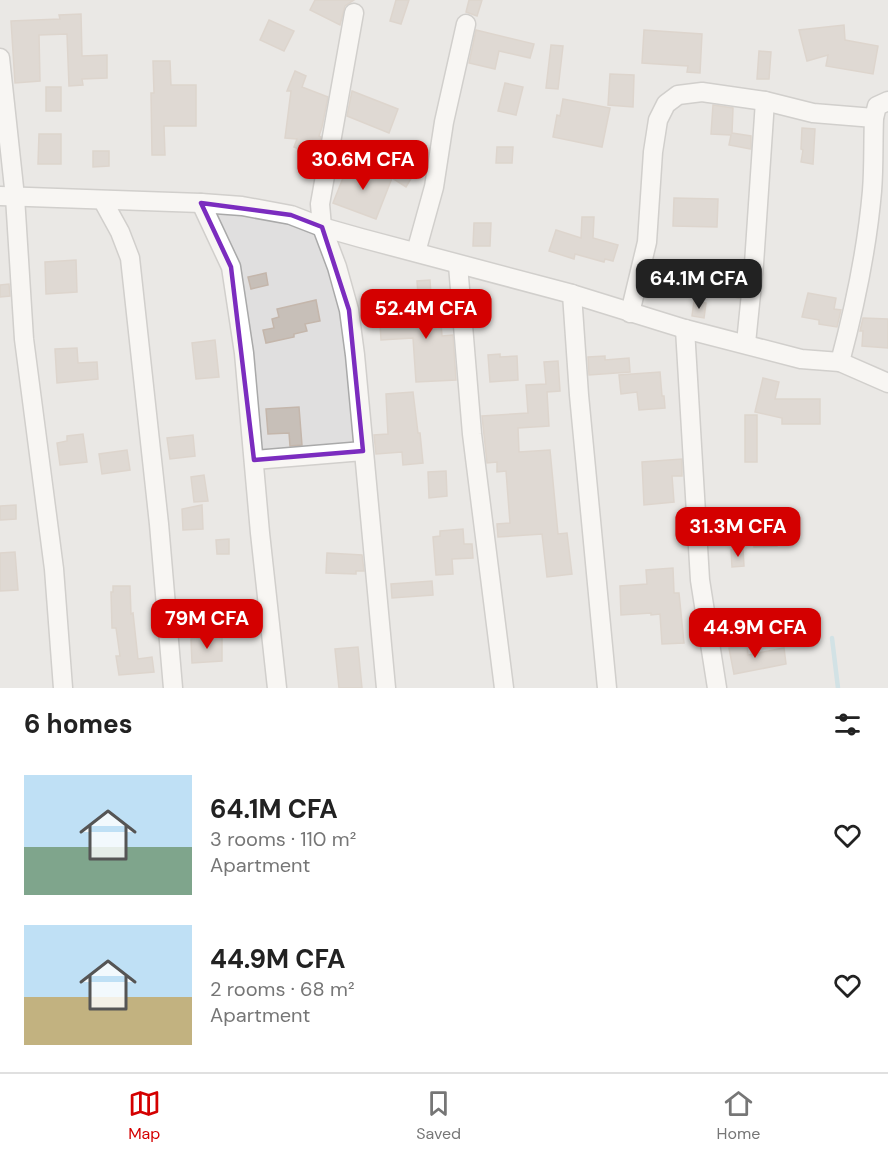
<!DOCTYPE html>
<meta charset="utf-8">
<style>
:root{--surface:#fff;--page:#f6f6f6;--text:#222;--muted:#767676;--line:#e0e0e0;--accent:#d40000}
body{margin:0;font-family:"DM Sans",sans-serif;background:var(--page);color:var(--text);height:100vh;display:flex;flex-direction:column;font-size:22px;white-space:nowrap}
*{box-sizing:border-box;margin:0}
p{font-size:20px;color:var(--muted)}
.icon{flex:none;width:33px;height:33px;fill:none;stroke:currentColor;stroke-width:2;stroke-linecap:round;stroke-linejoin:round}
.map{position:relative;height:688px;overflow:hidden}
.details{display:flex;flex-direction:column;background:var(--surface);flex:1}
.details>*{flex:none}
.price{position:absolute;translate:-50% -51px;padding:0 14px;border-radius:12px;background:var(--accent);color:#fff;font-size:20px;line-height:39px;filter:drop-shadow(0 2px 3px #0008)}
.price::after{content:'';position:absolute;left:50%;top:36px;width:18px;height:14px;margin-left:-9px;background:inherit;clip-path:polygon(0 0,100% 0,50% 100%)}
.price.on{background:#222;color:#fff}
ul{padding:0;list-style:none}
li{display:flex;align-items:center;gap:18px;height:150px;padding:0 24px}
li span{display:grid;place-items:center;flex:none;width:168px;height:120px;border-radius:0px;color:#555}
li>.icon{margin-inline-start:auto}
span .icon{width:72px;height:72px;fill:#fffc;stroke-width:1}
li b{font-size:26px}
h2{display:flex;justify-content:space-between;align-items:center;height:72px;padding:0 24px;font-size:26px}
.tab-bar{display:flex;justify-content:space-around;align-items:center;height:84px;border-top:2px solid var(--line);background:var(--surface);font-size:16px;color:var(--muted)}
.tab-bar a{display:grid;justify-items:center;gap:3px}
.tab-bar .on{color:var(--accent)}
.map>svg:first-child{display:block}
.residential{fill:#e0dfdf}
.lines{fill:none;stroke-linecap:round;stroke-linejoin:round}
.stream{stroke:#aad3df;stroke-width:4.5}
.building{fill:#c7bfb8;stroke:#c4b6ab;stroke-width:1.5}
.minor-casing{stroke:#a9a9a9;stroke-width:21}
.minor{stroke:#fff;stroke-width:18}
.marked{fill:none;stroke:#7b2cbf;stroke-width:4.5;stroke-linejoin:round}
</style>
<div class="map">
<svg width="888" height="688" viewBox="0 0 888 688">
<rect width="100%" height="100%" fill="#f2efe9"/>
<rect class="residential" x="0" y="0" width="888" height="688"/>
<g class="lines">
<path class="stream" d="M832,638L838,688"/>
</g>
<g class="building">
<path d="M315,0H354L345,6L340,25L310,10Z"/>
<path d="M396,0H409L401,24L390,21Z"/>
<path d="M469,0H482L477,16L466,12Z"/>
<path d="M81,14L82,56L107,55V78L82,79L83,85L69,86L67,34L39,35L40,81L15,83L11,21L60,19L59,15Z"/>
<path d="M269,20L294,31L284,51L260,40Z"/>
<path d="M844,25L845,40L878,46L873,74L826,66L828,55L807,61L799,30Z"/>
<path d="M476,30L534,44L530,58L499,51L495,69L469,63Z"/>
<path d="M644,30L702,34L700,73L687,72L688,66L642,63Z"/>
<path d="M551,45L563,46L558,89L546,88Z"/>
<path d="M759,51L771,52L769,79H757Z"/>
<path d="M153,61H170L171,85H196V126H164L165,155H152L151,93H154Z"/>
<path d="M295,71L306,76L302,87L328,97L322,127L319,136L321,137L317,156L294,147L297,139L285,138L291,91H287Z"/>
<path d="M610,74L634,75L633,107L608,105Z"/>
<path d="M505,83L523,87L516,115L498,111Z"/>
<rect x="46" y="87" width="15" height="24"/>
<path d="M352,91L398,109L389,133L347,116Z"/>
<path d="M563,99L610,108L602,147L553,137L557,115L560,116Z"/>
<path d="M713,105L733,108L732,133L751,136V149L729,145L731,135L711,134Z"/>
<path d="M802,128L815,129L813,164L801,162L803,150L801,149Z"/>
<path d="M39,134H61V164H38Z"/>
<path d="M497,147H513L512,163H496Z"/>
<path d="M93,151H109V166L93,167Z"/>
<path d="M404,158L418,167L406,187L392,178Z"/>
<path d="M349,163L392,178L376,219L333,203Z"/>
<path d="M674,198L718,199L717,227L673,226Z"/>
<path d="M582,217H594L593,238L618,245L613,261L605,259L604,262L575,254L574,259L549,251L556,230L581,238Z"/>
<path d="M474,223H491L490,246H473Z"/>
<path d="M76,260L77,292L46,294L45,262Z"/>
<path d="M701,272L741,279L739,298L697,291Z"/>
<path d="M266,273L268,285L251,289L248,277Z"/>
<path d="M430,280L432,311L440,310L442,336L453,335L456,380L416,382L413,338L381,340L380,323L420,320L417,281Z"/>
<path d="M9,284L10,296L0,297V285Z"/>
<path d="M808,293L836,298L834,309L841,310L837,327L819,324V320L802,317Z"/>
<path d="M316,300L320,321L305,324L307,331L294,334V337L266,343L263,330L274,328L272,319L279,317L277,309Z"/>
<path d="M694,301L706,303L704,318L692,316Z"/>
<path d="M863,318L888,319V348L862,346L863,331H860Z"/>
<path d="M215,340L219,377L196,379L192,343Z"/>
<path d="M77,348L78,363L97,362L98,379L57,383L55,349Z"/>
<path d="M500,354V357L517,356L518,380L490,382L488,355Z"/>
<path d="M605,356V360L629,358L630,372L589,375L588,357Z"/>
<path d="M558,361L560,391L547,392L549,426L518,428L519,452L550,450L558,534L567,533L572,574L547,577L542,534L498,537L497,524L510,523L506,471L497,472V462L487,463L482,416L528,413L526,385L546,384L544,362Z"/>
<path d="M660,372L662,396H664L665,408L639,410L637,392L621,394L619,375Z"/>
<path d="M763,378L779,382L775,399H820V424H782V418L755,412Z"/>
<path d="M413,392L418,433H420L423,463L403,465L402,452L376,454L374,435L388,434L386,394Z"/>
<path d="M299,407L302,445L290,446L289,433L268,434L266,409Z"/>
<rect x="745" y="415" width="12" height="47"/>
<path d="M83,434L87,462L60,465L57,443L67,441V436Z"/>
<path d="M193,435L195,456L170,459L167,438Z"/>
<path d="M127,450L130,470L102,474L99,454Z"/>
<path d="M682,459V476H672L674,502L644,505L642,462Z"/>
<path d="M446,471L447,496L429,498L428,472Z"/>
<path d="M204,475L208,501L194,502L191,477Z"/>
<path d="M16,505V519L0,520V506Z"/>
<path d="M202,505L203,529L183,530L182,509Z"/>
<path d="M463,529L464,544H472L473,558L452,559L453,574L436,575L433,537L440,536V531Z"/>
<path d="M776,534L777,546L754,547L753,536Z"/>
<path d="M229,539V554H217L216,540Z"/>
<path d="M743,549L744,566L732,567L731,550Z"/>
<path d="M15,552L18,590L0,591V553Z"/>
<path d="M327,553L362,555L364,571H356V574L326,573Z"/>
<path d="M673,568L674,593H679L684,643L662,644L660,614L651,615V613L621,615L620,586L647,584L646,570Z"/>
<path d="M432,581L433,595L392,598L391,584Z"/>
<path d="M113,586H130L131,614L133,613L138,659L152,657L154,672L119,675L116,656H120L116,628H112L111,592H113Z"/>
<path d="M222,636V661L192,663L191,639Z"/>
<path d="M747,645L748,655L784,648L786,664L734,674L729,648Z"/>
<path d="M358,647L362,688H339L335,649Z"/>
</g>
<g class="lines">
<defs>
<g id="minor">
<path d="M354,13L320,204L322,227L337,267L349,310L355,355L386,688"/>
<path d="M0,58L15,197L24,339L54,569L63,688"/>
<path d="M0,196L201,203L242,206L291,215L322,227L361,238L572,294L685,329L801,359L840,362L888,383"/>
<path d="M103,201L120,232L130,258L159,524L173,688"/>
<path d="M201,203L231,267L244,353L260,533L277,688"/>
<path d="M416,252L434,187L444,122L466,24"/>
<path d="M458,265L472,434L504,688"/>
<path d="M572,294L579,395L607,688"/>
<path d="M630,313L647,242L653,152L658,120L666,104L678,95L702,92L765,101L813,113L874,118"/>
<path d="M685,329L700,580L717,688"/>
<path d="M746,343L754,264L765,101"/>
<path d="M840,362C855,306 867,249 872,191C874,167 873,142 874,118L877,106L888,101"/>
<path d="M254,460L363,451"/>
</g>
</defs>
<use href="#minor" class="minor-casing"/>
<use href="#minor" class="minor"/>
</g>
<path d="M0 0H888V688H0ZM201,203L291,215L322,227L349,310L363,451L254,460L231,267Z" fill="#f2efe9" fill-opacity=".55" fill-rule="evenodd"/>
<path class="marked" d="M201,203L291,215L322,227L349,310L363,451L254,460L231,267Z"/>
</svg>
<b class="price" style="left:363px;top:191px">30.6M CFA</b>
<b class="price on" style="left:699px;top:310px">64.1M CFA</b>
<b class="price" style="left:426px;top:340px">52.4M CFA</b>
<b class="price" style="left:738px;top:558px">31.3M CFA</b>
<b class="price" style="left:207px;top:650px">79M CFA</b>
<b class="price" style="left:755px;top:659px">44.9M CFA</b>
</div>
<section class="details">
<h2>6 homes<svg class="icon" aria-label="filters" viewBox="0 0 24 24"><path d="M4 7h16M4 17h16"/><circle cx="9" cy="7" r="2"/><circle cx="15" cy="17" r="2"/></svg></h2>
<ul>
<li><span style="background:linear-gradient(#bfe0f5 60%,#7fa58c 0)"><svg class="icon" aria-label="home" viewBox="0 0 24 24"><path d="M3 11l9-7 9 7M6 9v11h12V9"/></svg></span><div><b>64.1M CFA</b><p>3 rooms · 110 m²</p><p>Apartment</p></div><svg class="icon" aria-label="heart" viewBox="0 0 24 24"><path d="M12 20l-8-8c-3-5 5-10 8-4 3-6 11-1 8 4z"/></svg></li>
<li><span style="background:linear-gradient(#bfe0f5 60%,#c2b280 0)"><svg class="icon" aria-label="home" viewBox="0 0 24 24"><path d="M3 11l9-7 9 7M6 9v11h12V9"/></svg></span><div><b>44.9M CFA</b><p>2 rooms · 68 m²</p><p>Apartment</p></div><svg class="icon" aria-label="heart" viewBox="0 0 24 24"><path d="M12 20l-8-8c-3-5 5-10 8-4 3-6 11-1 8 4z"/></svg></li>
</ul>
</section>
<nav class="tab-bar">
<a class="on"><svg class="icon" aria-label="map" viewBox="0 0 24 24"><path d="M3 6l6-2 6 2 6-2v14l-6 2-6-2-6 2zM9 4v14M15 6v14"/></svg>Map</a>
<a><svg class="icon" aria-label="saved" viewBox="0 0 24 24"><path d="M7 4h10v16l-5-4-5 4z"/></svg>Saved</a>
<a><svg class="icon" aria-label="home" viewBox="0 0 24 24"><path d="M3 11l9-7 9 7M6 9v11h12V9"/></svg>Home</a>
</nav>
